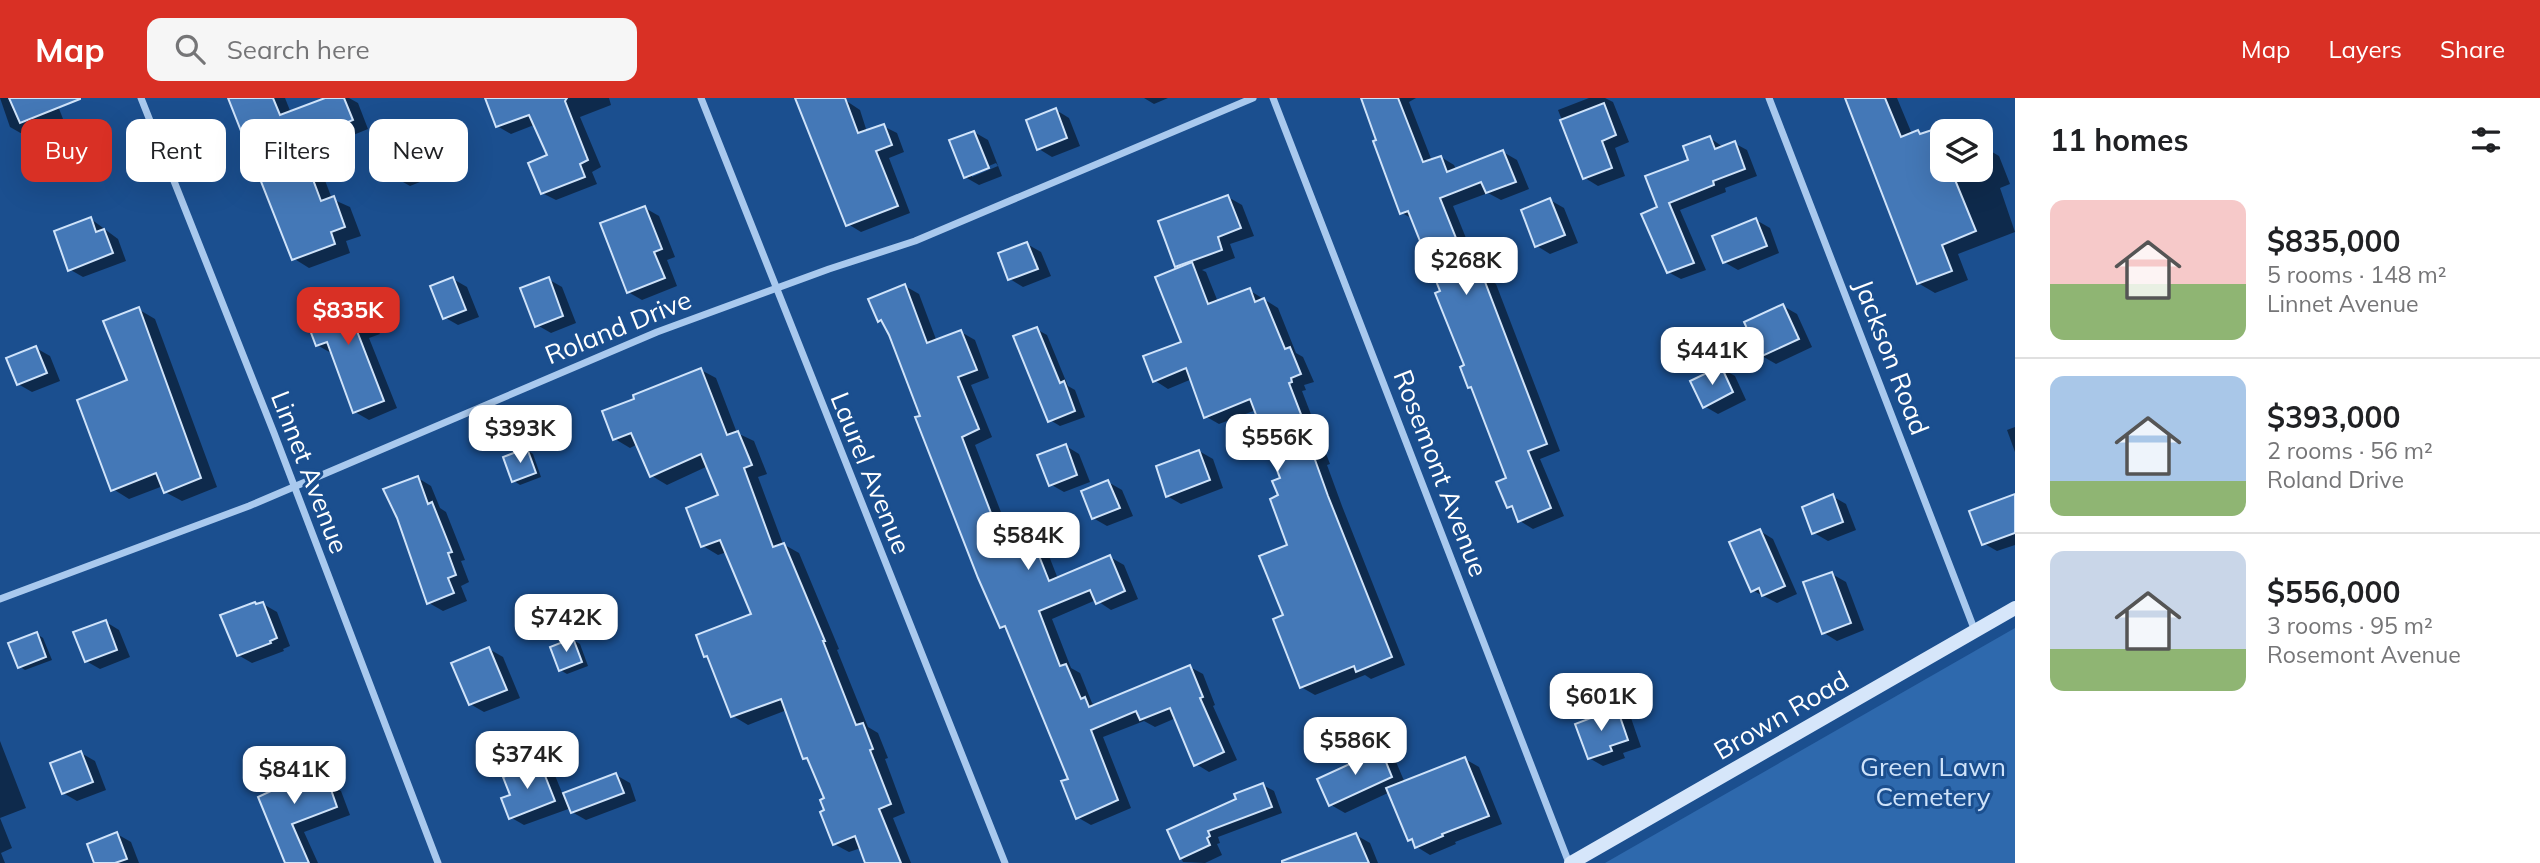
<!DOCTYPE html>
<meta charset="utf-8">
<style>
:root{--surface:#fff;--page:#f6f6f6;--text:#202124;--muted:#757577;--line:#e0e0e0;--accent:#d93025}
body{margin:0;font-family:Mulish,sans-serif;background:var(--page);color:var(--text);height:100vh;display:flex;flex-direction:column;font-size:26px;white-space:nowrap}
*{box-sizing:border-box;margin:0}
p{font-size:23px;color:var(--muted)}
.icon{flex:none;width:38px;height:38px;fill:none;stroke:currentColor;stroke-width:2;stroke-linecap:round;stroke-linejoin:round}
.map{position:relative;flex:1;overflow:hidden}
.side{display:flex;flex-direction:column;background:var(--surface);width:525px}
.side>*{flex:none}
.top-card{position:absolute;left:21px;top:21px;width:665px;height:63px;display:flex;gap:14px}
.controls{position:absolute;left:1930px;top:21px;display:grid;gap:14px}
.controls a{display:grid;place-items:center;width:63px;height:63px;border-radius:14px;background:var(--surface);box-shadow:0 7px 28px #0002;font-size:35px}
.price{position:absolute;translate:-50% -60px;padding:0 16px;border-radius:14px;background:#fff;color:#222;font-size:23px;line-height:46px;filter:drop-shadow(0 2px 4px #0008)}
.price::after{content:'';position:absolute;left:50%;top:42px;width:21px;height:16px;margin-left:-10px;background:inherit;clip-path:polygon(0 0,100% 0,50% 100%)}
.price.on{background:var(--accent);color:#fff}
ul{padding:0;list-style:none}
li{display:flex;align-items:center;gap:21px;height:175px;padding:0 35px}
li+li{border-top:2px solid var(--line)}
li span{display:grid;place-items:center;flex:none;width:196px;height:140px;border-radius:14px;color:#555}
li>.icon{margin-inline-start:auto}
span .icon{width:84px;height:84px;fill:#fffc;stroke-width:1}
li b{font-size:30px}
h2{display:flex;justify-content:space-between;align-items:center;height:84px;padding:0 35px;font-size:30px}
.tag{padding:0 24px;border-radius:14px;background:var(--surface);box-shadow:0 7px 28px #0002;font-size:24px;line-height:63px}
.tag.on{background:var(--accent);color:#fff}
header{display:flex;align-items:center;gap:42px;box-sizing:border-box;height:98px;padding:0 35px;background:var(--accent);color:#fff}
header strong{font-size:33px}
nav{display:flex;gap:38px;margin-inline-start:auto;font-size:24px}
.search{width:490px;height:63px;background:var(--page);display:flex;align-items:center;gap:18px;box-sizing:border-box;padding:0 24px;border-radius:14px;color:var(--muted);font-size:26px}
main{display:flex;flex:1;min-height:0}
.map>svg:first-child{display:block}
.green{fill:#2e69ad}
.shadow{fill:#0007;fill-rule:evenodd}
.building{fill:#4478b7;stroke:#cfe3fa;stroke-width:2}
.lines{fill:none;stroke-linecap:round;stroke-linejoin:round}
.street{stroke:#a9c9ee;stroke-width:7}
.secondary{stroke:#d6e6fa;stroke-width:14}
.labels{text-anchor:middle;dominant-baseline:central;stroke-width:6;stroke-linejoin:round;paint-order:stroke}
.street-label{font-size:26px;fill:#fff;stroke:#1b4f8f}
.park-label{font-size:26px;fill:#cfe3fa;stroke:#1b4f8f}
</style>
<header>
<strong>Map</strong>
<div class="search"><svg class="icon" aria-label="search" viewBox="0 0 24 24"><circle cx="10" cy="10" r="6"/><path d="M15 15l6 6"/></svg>Search here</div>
<nav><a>Map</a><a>Layers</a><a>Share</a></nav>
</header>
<main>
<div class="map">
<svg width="2015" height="765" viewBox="0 0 2015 765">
<rect width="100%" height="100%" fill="#1b4f8f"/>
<path class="green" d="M2015,530V765H1605Z"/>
<g class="shadow">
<path d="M0,0H55L63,21L24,37L10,29Z"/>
<path d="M230,0H285L291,15L329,0H349L358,5L368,31L314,53L332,101L350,109L361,138L346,143L350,155L309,170L293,160Z"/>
<path d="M501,0H609L611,7L580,19L601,69L592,74L597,86L556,102L542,95L549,58L534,27L511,36L497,28Z"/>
<path d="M797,0H842L860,12L867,34L883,28L897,35L904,54L889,60L910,115L861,134L848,126Z"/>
<path d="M1144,0H1168L1154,6Z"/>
<path d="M1362,0H1416L1409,4L1432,63L1441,59L1454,67L1456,72L1503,54L1517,62L1529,91L1501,102L1488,95L1453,108L1481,177L1496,186L1560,353L1540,361L1564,418L1533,431L1520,423L1515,413L1509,409L1508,381L1474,292L1470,289L1466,268L1442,194L1413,121L1402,115Z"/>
<path d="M1589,0H1605L1613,4L1629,44L1615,50L1625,78L1598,88L1585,80L1558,12Z"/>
<path d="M1846,0H1897L1912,36L1918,34L1923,37L1934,33L1942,37V72H1981L1982,48L1999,58L2010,86L2000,90L2015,134L1958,156L1968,182L1935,195L1918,185Z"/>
<path d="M1056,12L1069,20L1080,48L1052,59L1039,51Z"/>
<path d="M419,34L433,42L445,74L410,88L396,80Z"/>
<path d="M974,34L988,42L1002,78L979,87L965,79ZM996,65L998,68L972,79V75Z"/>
<path d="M1710,40L1723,49L1734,45L1747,52L1757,78L1725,90L1726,94L1680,112L1706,172L1681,181L1668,174L1659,110L1691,63Z"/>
<path d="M1228,99L1242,107L1254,138L1230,146L1235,160L1202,172L1206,174L1218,204L1249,192L1278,210L1296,255L1303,259L1314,284L1304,287L1306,292L1302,293L1330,366L1327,367L1342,408L1405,567L1371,581L1365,577L1315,597L1301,589L1285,518L1289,448L1280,398L1283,381L1256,312L1219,326L1205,318L1192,281L1168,291L1154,282L1184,245L1181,170L1176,168Z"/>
<path d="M1550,102L1564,110L1578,145L1550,156L1537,148Z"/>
<path d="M645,110L659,118L675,159L667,162L677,188L642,202L628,194Z"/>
<path d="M91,121L118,141L126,163L83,179L69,171Z"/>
<path d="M1756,122L1770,130L1779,155L1738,172L1724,164Z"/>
<path d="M1027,146L1041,154L1051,178L1023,189L1010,181Z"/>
<path d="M453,181L467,189L479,219L458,227L444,219Z"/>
<path d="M548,181L562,189L576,225L551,235L537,227Z"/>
<path d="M905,188L919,196L937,244L961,234L975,242L989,280L971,287L992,339L975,347L1004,422L1012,418L1042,440L1058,481L1110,459L1124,467L1138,501L1111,512L1096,502L1052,521L1071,570L1080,575L1092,605L1097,608L1190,569L1203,576L1215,607L1213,608L1237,662L1209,674L1196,666L1176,620L1155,629L1144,623L1103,639L1131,710L1091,727L1077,719L1070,681L1009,533L1001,529L885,227L879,223Z"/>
<path d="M364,195L378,203L388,229L378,233L380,236L369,240L397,310L369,322L355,314L331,255L317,247Z"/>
<path d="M1783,208L1797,216L1812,249L1776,266L1762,258Z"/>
<path d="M138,211L155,221L217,389L182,403L165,394L163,388L129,401L113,391Z"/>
<path d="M1036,231L1047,237L1068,288L1075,292L1085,319L1060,328L1050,322Z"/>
<path d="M36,250L50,258L60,283L32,294L18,286Z"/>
<path d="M1721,270L1735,278L1746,302L1718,316L1704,308Z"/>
<path d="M701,272L716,280L737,335L754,343L767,376L758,379L783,446L799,455L839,551L837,552L868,629L878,635L888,660L885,661L905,715L893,720L911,765H867L861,750L849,754L834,746L826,713L827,701L810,663L805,660L787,612L748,627L733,618L710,560L706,558L753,517L727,454L718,457L703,448L720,398L708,368L667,387L652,378L638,346L630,350L615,341Z"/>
<path d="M2015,329V354L2007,332Z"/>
<path d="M1066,348L1079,356L1090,384L1064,394L1050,386Z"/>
<path d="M527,352L533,356L541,379L520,387L514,383Z"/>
<path d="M1199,353L1213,361L1223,390L1181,406L1167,398Z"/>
<path d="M418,380L431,388L440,410L446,414L465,462L461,463L469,484L461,488L467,503L443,513L429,505Z"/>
<path d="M1108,384L1122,392L1133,418L1107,428L1093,420Z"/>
<path d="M1832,398L1846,406L1856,432L1828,443L1814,435Z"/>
<path d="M2015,414V447L1997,453L1983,445Z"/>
<path d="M1760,433L1773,441L1797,496L1777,505L1752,492Z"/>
<path d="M1832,476L1846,484L1864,532L1837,543L1824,535Z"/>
<path d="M263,506L277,514L290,548L283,551L284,553L252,565L238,557Z"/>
<path d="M106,524L119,532L130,559L100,571L86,563Z"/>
<path d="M37,536L43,540L52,562L25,572L19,568Z"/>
<path d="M573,542L580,546L588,568L567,576L560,572Z"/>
<path d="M489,551L503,559L520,600L484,614L470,606Z"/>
<path d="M1617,612L1631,620L1641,649L1623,655L1625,660L1603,668L1589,660Z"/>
<path d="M0,643L26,710L0,720L12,750L1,755L5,765H0Z"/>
<path d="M1380,651L1394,659L1405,685L1465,661L1479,669L1502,726L1455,744L1456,746L1430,757L1417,749L1410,741L1390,694L1345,715L1331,707Z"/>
<path d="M81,655L95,663L106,692L77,703L63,695Z"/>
<path d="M301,665L323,678L325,686L341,693L350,717L304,734L318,765H287L273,694Z"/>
<path d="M540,667L554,675L563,697L616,677L630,685L636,703L586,722L572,714L571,710L524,727L510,719L512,698Z"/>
<path d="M1263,687L1274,693L1282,715L1218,739L1220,745L1217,746L1222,757L1205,765L1183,764L1169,733L1238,701Z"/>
<path d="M117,736L131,744L139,765H96Z"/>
<path d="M1356,737L1370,745L1378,765H1282Z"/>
</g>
<g class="building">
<path d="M9,0H80V1L20,25Z"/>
<path d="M228,0H273L280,17L325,0H344L353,22L299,44L321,103L334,98L345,129L331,134L335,146L292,162Z"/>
<path d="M485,0H567L565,3L588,62L580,66L585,79L541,96L528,65L547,57L529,17L496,29Z"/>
<path d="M795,0H845L858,35L884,26L892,47L876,53L898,108L846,128Z"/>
<path d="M1361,0H1398L1423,64L1441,58L1447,74L1503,52L1516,84L1486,95L1481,84L1440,100L1472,180L1482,176L1547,346L1528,353L1551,410L1518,424L1512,408L1507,410L1496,384L1506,380L1471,289L1468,290L1460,269L1464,267L1435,195L1440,193L1408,113L1400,116L1373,43L1376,42Z"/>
<path d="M1845,0H1885L1901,39L1918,32L1920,36L1935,31L1942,50V72H1951L1976,133L1942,147L1952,173L1917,186Z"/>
<path d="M1604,5L1616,37L1602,43L1612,70L1583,81L1560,22Z"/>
<path d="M1056,10L1067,40L1037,52L1026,22Z"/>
<path d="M419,32L432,66L394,81L380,47Z"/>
<path d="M974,33L989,70L964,80L949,42Z"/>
<path d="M1710,38L1715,51L1735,43L1745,71L1713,83L1714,87L1669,105L1694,165L1667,175L1641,116L1657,109L1645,78L1688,62L1683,48Z"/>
<path d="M1228,97L1241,130L1218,139L1222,152L1175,169L1158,123Z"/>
<path d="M1550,100L1565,137L1535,149L1521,112Z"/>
<path d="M645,108L662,151L654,154L665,180L627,195L600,125Z"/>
<path d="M91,119L96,134L104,131L113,155L68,173L54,133Z"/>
<path d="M1756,120L1767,148L1723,165L1712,138Z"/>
<path d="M1027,144L1038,171L1008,182L998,155Z"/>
<path d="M1192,164L1208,206L1250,190L1255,204L1264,200L1285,251L1290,249L1301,276L1291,280L1292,284L1289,285L1317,358L1314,359L1328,398L1392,559L1356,574L1354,568L1300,590L1273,521L1283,517L1259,458L1287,447L1270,401L1278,397L1272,383L1280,380L1250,301L1204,320L1186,270L1153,284L1143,258L1181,244L1155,179Z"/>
<path d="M453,179L466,212L443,221L430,188Z"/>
<path d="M549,179L563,218L535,229L520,190Z"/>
<path d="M905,186L927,245L961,232L977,272L958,279L979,331L962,339L994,423L1012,416L1019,434L1028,430L1049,483L1110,457L1125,493L1096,506L1090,492L1039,513L1060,568L1066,566L1081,601L1085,599L1089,609L1190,567L1203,599L1200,600L1224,654L1194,668L1170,610L1140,622L1136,613L1091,632L1118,702L1076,721L1061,683L1068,681L1005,528L1000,530L978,480L915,319L920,318L889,237L881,222L878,224L868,201Z"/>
<path d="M364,193L375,222L366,225L367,229L357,233L384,303L353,315L327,244L316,248L304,216Z"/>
<path d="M1783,206L1799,241L1760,259L1744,224Z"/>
<path d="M139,209L201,380L164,395L156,375L111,393L77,302L127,282L103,223Z"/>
<path d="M1037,229L1060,285L1064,283L1075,313L1048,324L1013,238Z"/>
<path d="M36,248L47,275L17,287L6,260Z"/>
<path d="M1721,268L1733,294L1703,310L1690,283Z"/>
<path d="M701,270L727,337L738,333L752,367L744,370L773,449L784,445L825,543H823L856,627L863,625L873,651L870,652L891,706L879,711L901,765H865L855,738L833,747L820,714L824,712L820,702L824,700L807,660L803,661L781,601L731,619L707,558L704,559L696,537L751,516L720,442L701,449L686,410L718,397L701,356L650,379L631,335L613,342L602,313L634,301L633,297Z"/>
<path d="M1066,346L1077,377L1049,388L1037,357Z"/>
<path d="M527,350L536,375L512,384L503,359Z"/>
<path d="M1199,352L1210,382L1166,399L1156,368Z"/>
<path d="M418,378L428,406L432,404L452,454L448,455L456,477L448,480L454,495L427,506L397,420L383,391Z"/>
<path d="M1108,382L1120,410L1092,421L1081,393Z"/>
<path d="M1833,396L1843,424L1812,436L1802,409Z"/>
<path d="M2015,396V435L1982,447L1969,413Z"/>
<path d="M1760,431L1785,488L1762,498L1759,490L1751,494L1729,444Z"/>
<path d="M1832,474L1851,525L1822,536L1803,484Z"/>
<path d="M255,504L256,506L263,504L277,540L270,543L271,545L237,558L220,517Z"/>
<path d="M106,522L117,552L85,564L73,534Z"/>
<path d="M37,534L46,559L18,570L8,545Z"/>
<path d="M573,540L582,564L559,573L550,549Z"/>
<path d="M489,549L507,592L469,607L451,565Z"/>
<path d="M1617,610L1628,642L1610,648L1612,653L1588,661L1575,626Z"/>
<path d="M1380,649L1392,679L1329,708L1317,681L1352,665L1351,661Z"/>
<path d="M81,653L93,684L62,696L50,665Z"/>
<path d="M1465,659L1489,718L1442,736L1443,738L1415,750L1412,741L1408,743L1386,690Z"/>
<path d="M301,663L304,670L309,669L316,688L328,683L337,709L292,726L309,765H285L258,699L271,693L264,677Z"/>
<path d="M540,665L555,703L509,721L501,700L510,697L503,679Z"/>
<path d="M616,675L624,695L571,715L563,695Z"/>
<path d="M1263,685L1272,709L1208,733L1210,738L1207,740L1210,747L1180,761L1167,732L1236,701L1234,696Z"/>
<path d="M117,734L127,761L115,765H94L87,746Z"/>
<path d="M1356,735L1369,765H1282V763Z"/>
</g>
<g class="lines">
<g class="street">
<path d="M141,0L274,335L438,765"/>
<path d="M701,0L1005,765"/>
<path d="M1273,0L1569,765"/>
<path d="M1769,0L1975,533"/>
<path d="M0,501L249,408L657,234L829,171L915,143L1253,0"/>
</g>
<path class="secondary" d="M1571,765L2015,510"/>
</g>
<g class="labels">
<g class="street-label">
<text transform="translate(618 229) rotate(-22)">Roland Drive</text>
<text transform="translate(1892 259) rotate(69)">Jackson Road</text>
<text transform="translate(310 374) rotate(69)">Linnet Avenue</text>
<text transform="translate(871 375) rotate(68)">Laurel Avenue</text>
<text transform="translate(1441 375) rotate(69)">Rosemont Avenue</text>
<text transform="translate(1781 617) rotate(-30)">Brown Road</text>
</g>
<g class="park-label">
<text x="1933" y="668">Green Lawn<tspan x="1933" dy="30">Cemetery</tspan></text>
</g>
</g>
</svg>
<div class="controls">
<a><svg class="icon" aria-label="layers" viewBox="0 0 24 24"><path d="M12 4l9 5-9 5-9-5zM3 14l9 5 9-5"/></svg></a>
</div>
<b class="price" style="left:1466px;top:199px">$268K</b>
<b class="price on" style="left:348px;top:249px">$835K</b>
<b class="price" style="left:1712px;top:289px">$441K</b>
<b class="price" style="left:520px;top:367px">$393K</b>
<b class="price" style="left:1277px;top:376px">$556K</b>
<b class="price" style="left:1028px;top:474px">$584K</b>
<b class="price" style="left:566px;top:556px">$742K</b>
<b class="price" style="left:1601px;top:635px">$601K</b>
<b class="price" style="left:1355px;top:679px">$586K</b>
<b class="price" style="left:527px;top:693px">$374K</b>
<b class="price" style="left:294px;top:708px">$841K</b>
<div class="top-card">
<a class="tag on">Buy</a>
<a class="tag">Rent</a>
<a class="tag">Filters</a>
<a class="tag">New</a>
</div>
</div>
<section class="side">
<h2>11 homes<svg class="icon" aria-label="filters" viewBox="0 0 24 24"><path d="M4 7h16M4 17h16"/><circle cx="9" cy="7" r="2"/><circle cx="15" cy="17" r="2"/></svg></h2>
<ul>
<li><span style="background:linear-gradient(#f6c9c9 60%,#8fb573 0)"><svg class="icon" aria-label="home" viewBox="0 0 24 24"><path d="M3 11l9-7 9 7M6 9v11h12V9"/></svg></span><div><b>$835,000</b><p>5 rooms · 148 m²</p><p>Linnet Avenue</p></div></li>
<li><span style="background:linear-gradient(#a9c7e8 75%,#8fb573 0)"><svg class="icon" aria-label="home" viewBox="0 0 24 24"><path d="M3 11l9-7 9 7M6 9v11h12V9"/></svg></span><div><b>$393,000</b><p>2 rooms · 56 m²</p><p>Roland Drive</p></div></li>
<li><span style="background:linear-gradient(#c9d6e8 70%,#8fb573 0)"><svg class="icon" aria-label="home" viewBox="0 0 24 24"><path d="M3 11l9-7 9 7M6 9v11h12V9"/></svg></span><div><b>$556,000</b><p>3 rooms · 95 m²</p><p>Rosemont Avenue</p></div></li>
</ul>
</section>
</main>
